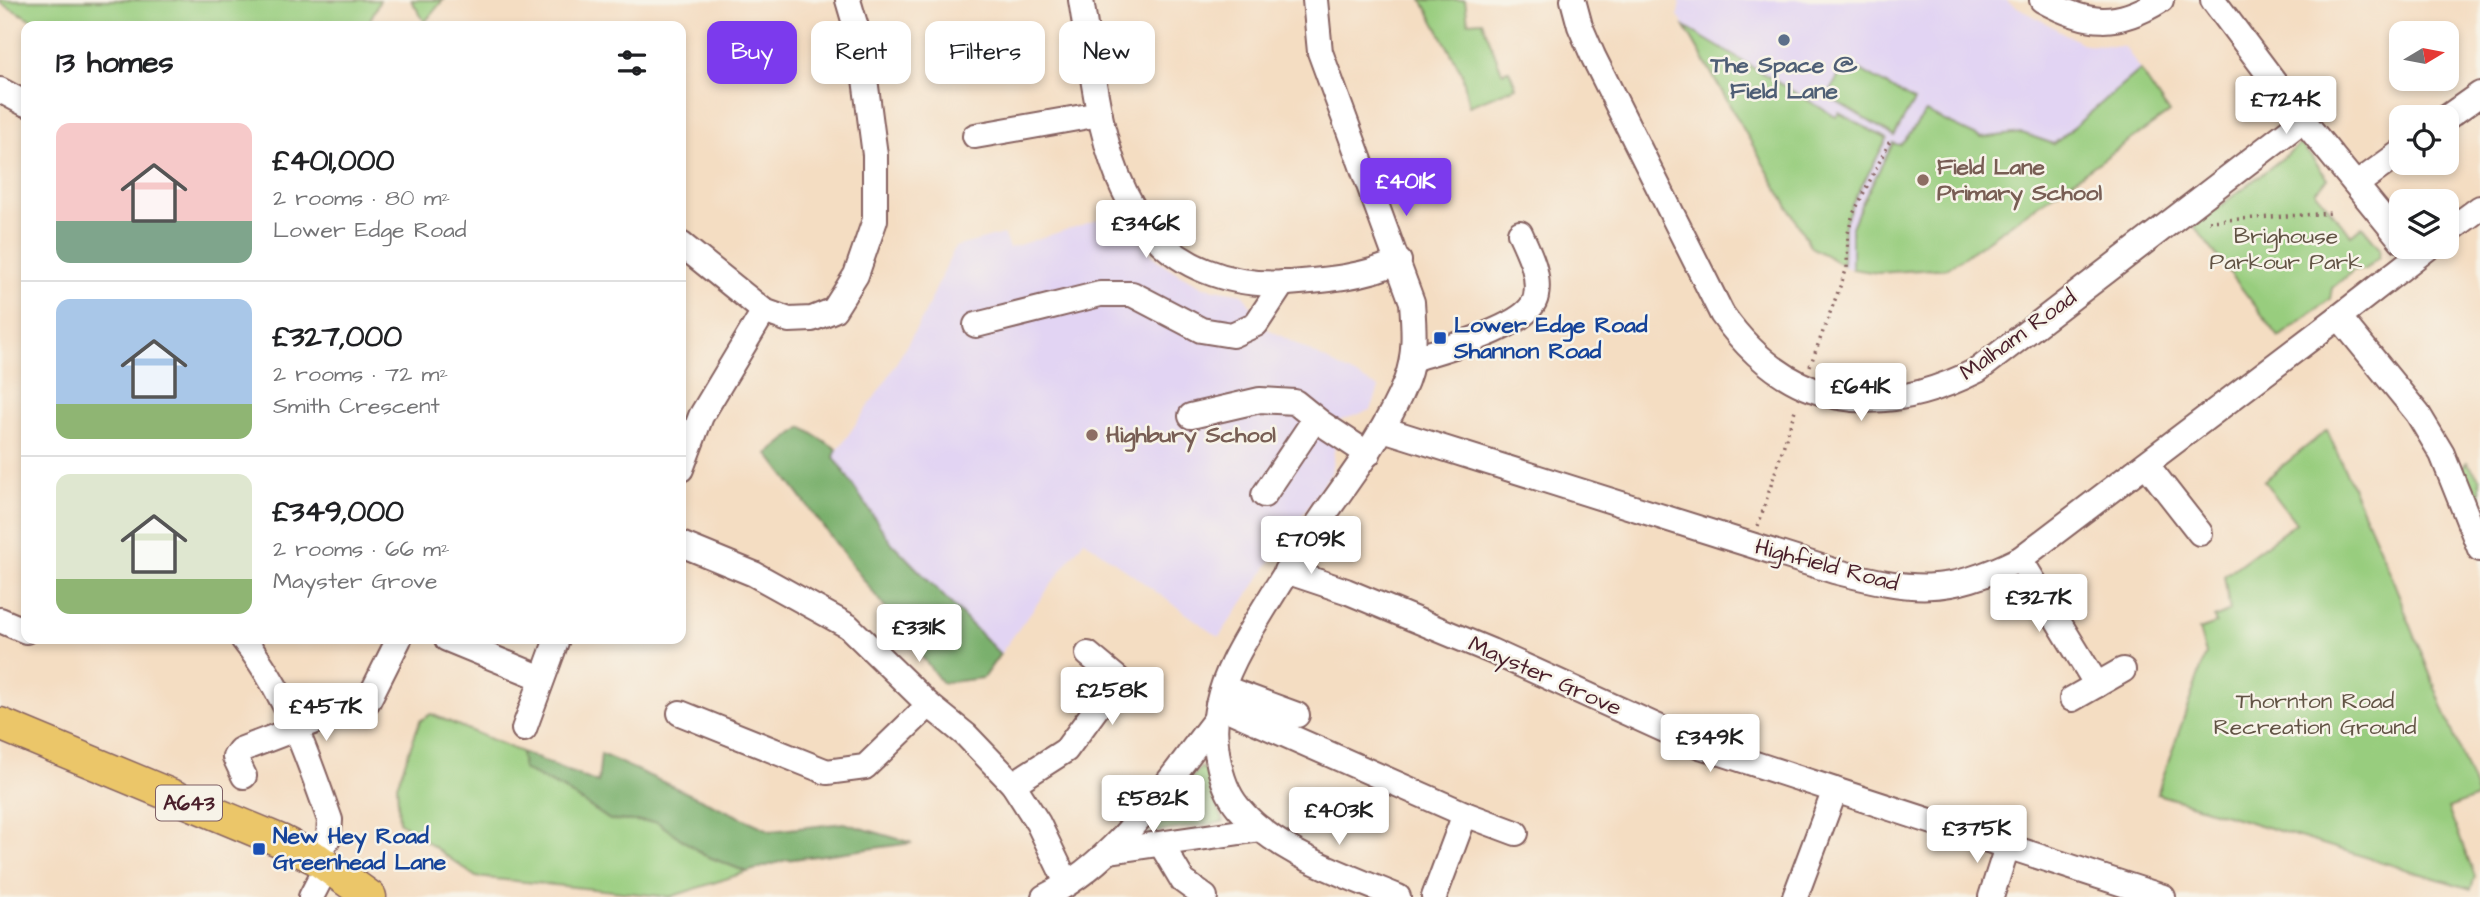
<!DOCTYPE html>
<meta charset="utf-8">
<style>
:root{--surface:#fff;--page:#f6f6f6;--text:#202124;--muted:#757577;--line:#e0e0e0;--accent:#7c3aed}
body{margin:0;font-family:"Architects Daughter",sans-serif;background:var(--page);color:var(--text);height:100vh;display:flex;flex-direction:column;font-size:26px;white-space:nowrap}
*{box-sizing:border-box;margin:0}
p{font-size:23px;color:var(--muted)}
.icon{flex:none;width:38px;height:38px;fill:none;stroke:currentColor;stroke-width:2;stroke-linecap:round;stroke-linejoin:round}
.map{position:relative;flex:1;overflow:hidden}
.panel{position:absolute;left:21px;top:21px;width:665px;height:623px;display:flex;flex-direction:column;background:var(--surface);border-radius:14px;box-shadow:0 4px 10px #0003}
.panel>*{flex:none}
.guide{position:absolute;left:707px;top:21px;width:665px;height:63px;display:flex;gap:14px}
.needle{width:46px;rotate:80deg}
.buttons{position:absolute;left:2389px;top:21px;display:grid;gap:14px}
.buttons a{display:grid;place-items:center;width:70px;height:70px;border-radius:14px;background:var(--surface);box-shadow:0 4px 10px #0003;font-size:35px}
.price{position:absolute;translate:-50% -60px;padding:0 16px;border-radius:7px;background:#fff;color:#222;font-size:23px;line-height:46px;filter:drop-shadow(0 2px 4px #0008)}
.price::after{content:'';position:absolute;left:50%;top:42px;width:21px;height:16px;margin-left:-10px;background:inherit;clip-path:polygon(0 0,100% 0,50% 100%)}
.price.active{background:var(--accent);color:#fff}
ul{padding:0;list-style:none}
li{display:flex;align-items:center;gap:21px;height:175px;padding:0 35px}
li+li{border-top:2px solid var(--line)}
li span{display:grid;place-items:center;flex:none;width:196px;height:140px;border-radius:14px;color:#555}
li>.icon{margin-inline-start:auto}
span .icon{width:84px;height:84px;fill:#fffc;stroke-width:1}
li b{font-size:30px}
h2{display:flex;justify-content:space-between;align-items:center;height:84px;padding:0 35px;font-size:30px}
.tag{padding:0 24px;border-radius:14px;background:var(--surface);box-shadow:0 4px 10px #0003;font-size:24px;line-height:63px}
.tag.active{background:var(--accent);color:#fff}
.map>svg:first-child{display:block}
.built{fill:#e2d4f3}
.green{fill:#98cd7e;stroke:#717654;stroke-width:2}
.forest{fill:#7ab06d;stroke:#62684c;stroke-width:2}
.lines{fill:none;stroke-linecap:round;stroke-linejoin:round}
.minor-casing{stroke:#866260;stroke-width:28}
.major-casing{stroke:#866260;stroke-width:35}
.path{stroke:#866260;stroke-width:3.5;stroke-dasharray:2 5;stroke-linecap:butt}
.minor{stroke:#fff;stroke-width:24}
.major{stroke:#ebc669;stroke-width:32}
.service-dot{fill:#5c6f8a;stroke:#f7f3e8;stroke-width:2.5}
.education-dot{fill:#8d6e63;stroke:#f7f3e8;stroke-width:2.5}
.transit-dot{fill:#1a4fb4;stroke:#f7f3e8;stroke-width:2.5}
.labels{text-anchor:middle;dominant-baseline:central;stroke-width:5;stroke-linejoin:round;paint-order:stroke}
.shield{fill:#f7f3e8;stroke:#7e5f64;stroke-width:2}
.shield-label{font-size:21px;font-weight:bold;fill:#4a1f2b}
.service-label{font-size:23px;font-weight:bold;fill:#4e5e75;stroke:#f7f3e8}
.education-label{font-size:23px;font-weight:bold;fill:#785e54;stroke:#f7f3e8;text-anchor:start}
.park-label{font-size:23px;fill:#615344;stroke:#f7f3e8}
.transit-label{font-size:23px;font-weight:bold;fill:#164399;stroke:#f7f3e8;text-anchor:start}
.street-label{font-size:23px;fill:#4a1f2b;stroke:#f7f3e8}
</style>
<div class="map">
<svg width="2480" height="897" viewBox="0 0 2480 897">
<rect width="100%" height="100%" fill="#f7f3e8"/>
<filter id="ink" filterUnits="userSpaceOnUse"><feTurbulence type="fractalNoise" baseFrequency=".0143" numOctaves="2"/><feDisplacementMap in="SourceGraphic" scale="14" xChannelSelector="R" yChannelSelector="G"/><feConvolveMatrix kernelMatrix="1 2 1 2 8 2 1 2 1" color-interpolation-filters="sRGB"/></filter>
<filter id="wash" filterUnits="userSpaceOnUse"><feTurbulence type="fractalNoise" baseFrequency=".00686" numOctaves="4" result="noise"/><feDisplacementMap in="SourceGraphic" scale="28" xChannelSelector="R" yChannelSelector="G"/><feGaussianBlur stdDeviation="1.57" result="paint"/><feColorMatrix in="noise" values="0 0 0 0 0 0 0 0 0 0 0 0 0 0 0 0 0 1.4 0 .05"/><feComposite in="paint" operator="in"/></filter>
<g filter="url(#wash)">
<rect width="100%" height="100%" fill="#f4ddc2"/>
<g class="built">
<path d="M1680,0H2005L2085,45L2125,47L2169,113L1948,268L1878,273L1847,268L1811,247L1678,15Z"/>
<path d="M1116,214L1156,259L1177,273L1204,287L1243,294L1266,328L1379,388L1371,410L1338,421L1331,473L1219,637L1084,540L1000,654L890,541L833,457L887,379L923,317L955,247L1003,234L1009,248Z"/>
</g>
<g class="green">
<path d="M0,0H380L367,26H44L0,3Z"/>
<path d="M411,0H443L425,22Z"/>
<path d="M1422,0H1465L1468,22L1482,21L1502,72L1509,70L1516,87L1469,106L1462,73Z"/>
<path d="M1685,27L1836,117L1839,113L1887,139L1853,202L1844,225L1843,265L1811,247Z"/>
<path d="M1847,62L1914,101L1894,136L1827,96Z"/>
<path d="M2140,70L2169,113L1948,268L1878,273L1852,269V227L1861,205L1893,143L1899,145L1903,142L1926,112L1981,138L2022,133L2054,144Z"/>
<path d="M2301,144L2328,179L2315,191L2351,235L2362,226L2380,248L2379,257L2364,270H2354L2332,288L2330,299L2279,337L2194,226Z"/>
<path d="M2327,430L2389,570L2478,797L2448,808L2475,876L2471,889L2157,794L2206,654L2199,630L2216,624L2214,618L2230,611L2224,576L2296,523L2264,481Z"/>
<path d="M2467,462L2480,479V503L2472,484L2462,476L2460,469Z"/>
<path d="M431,714L521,752L523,769L565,790L610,820L658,822L704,855L747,872L670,897L476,877L399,822L397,785L420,721Z"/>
<path d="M1201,767L1208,773L1213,796L1224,822L1154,832V821Z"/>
</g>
<g class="forest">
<path d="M802,427L837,449L834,457L890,541L1000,654L983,678L942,683L768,454Z"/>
<path d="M521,752L598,783L601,754L771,831L844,823L912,843L786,860L747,872L704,855L657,822L610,820L565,790L523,769Z"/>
</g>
</g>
<g filter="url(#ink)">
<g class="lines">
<defs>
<g id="minor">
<path d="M1081,0C1097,94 1102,231 1206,271C1233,282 1260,285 1289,283C1326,280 1365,277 1399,261"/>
<path d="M1315,0L1320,52L1412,302C1414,329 1416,355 1406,381C1387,429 1356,470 1326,512C1304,544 1283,577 1263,610C1245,640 1225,671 1218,705C1211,735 1218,783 1238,807C1277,854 1344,874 1398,897"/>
<path d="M1573,0L1580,26L1593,56L1722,314C1789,409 1878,421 1978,370L2303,120"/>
<path d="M2042,0C2087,25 2117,28 2161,0"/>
<path d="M2213,0L2303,120L2401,240"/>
<path d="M0,90L26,104"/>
<path d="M2446,118L2480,94"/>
<path d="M975,136L1100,114"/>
<path d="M2357,184L2401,152"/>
<path d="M2446,233L2480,208"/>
<path d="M681,244L764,311L789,320L812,319L834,310L856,275L875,220V155L860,41L848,0"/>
<path d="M2339,317L2418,414L2442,454L2480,549"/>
<path d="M976,325L1100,294H1132L1201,330L1232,335L1256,324L1283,283"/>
<path d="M1412,359C1439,350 1531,328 1536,296C1540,274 1529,253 1520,233"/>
<path d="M1191,416L1260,400L1295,402L1321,423L1368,454"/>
<path d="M1383,429L1834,571C1913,591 1945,596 2020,559L2339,317L2429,247"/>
<path d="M2146,464L2200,533"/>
<path d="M681,469L701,416L764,311"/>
<path d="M1264,495L1315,419"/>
<path d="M681,544L754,574L848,626L929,705L966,735L1013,784L1038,823L1067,883"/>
<path d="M2020,559L2097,685"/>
<path d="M1286,571L1346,591L1491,651L1700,746L2163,897"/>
<path d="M0,620L26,631"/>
<path d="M243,639C287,694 307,755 330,820L329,836L317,859"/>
<path d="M447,639L542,678"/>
<path d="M1224,688L1297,715"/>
<path d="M2072,699L2123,670"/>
<path d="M1218,705L1465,814L1434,897"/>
<path d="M680,713L827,772L865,767L929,705"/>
<path d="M524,729L557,639"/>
<path d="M244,776L235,757L240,750L368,701L399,639"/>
<path d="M1013,784L1066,750L1118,679L1088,654"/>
<path d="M1465,814L1516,833"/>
<path d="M1161,844L1183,881L1205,897"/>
<path d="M1110,851L1261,829"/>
<path d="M311,897L327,866"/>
<path d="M1044,897C1119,861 1166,782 1216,719"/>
<path d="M1795,897L1835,790"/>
<path d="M1991,897L2007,847"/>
</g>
<path id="major" d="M0,724L281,841L317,859L370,897"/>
</defs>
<use href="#minor" class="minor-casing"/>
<use href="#major" class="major-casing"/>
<g class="path">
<path d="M2209,221L2333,213"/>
<path d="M1810,366L1847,268L1848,233L1853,214L1890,141"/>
<path d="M1758,526L1796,407"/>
</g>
<use href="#minor" class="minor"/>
<use href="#major" class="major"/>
</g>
</g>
<circle class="service-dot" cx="1784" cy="40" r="7"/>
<g class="education-dot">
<circle cx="1923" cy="180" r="7"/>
<circle cx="1092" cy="435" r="7"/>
</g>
<g class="transit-dot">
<rect x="1433" y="331" width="14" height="14" rx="3.5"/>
<rect x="252" y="842" width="14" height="14" rx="3.5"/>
</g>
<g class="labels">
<rect class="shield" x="156" y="785.5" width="66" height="35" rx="5"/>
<g class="shield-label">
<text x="189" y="803">A643</text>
</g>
<g class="service-label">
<text x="1784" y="65">The Space @<tspan x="1784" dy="26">Field Lane</tspan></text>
</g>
<g class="education-label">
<text x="1937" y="167">Field Lane<tspan x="1937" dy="26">Primary School</tspan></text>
<text x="1106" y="435">Highbury School</text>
</g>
<g class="park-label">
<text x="2286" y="236">Brighouse<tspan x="2286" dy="26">Parkour Park</tspan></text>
<text x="2315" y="701">Thornton Road<tspan x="2315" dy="26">Recreation Ground</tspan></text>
</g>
<g class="transit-label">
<text x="1454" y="325">Lower Edge Road<tspan x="1454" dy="26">Shannon Road</tspan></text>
<text x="273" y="836">New Hey Road<tspan x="273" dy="26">Greenhead Lane</tspan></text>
</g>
<g class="street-label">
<text transform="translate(2018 335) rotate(-36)">Malham Road</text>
<text transform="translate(1827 565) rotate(15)">Highfield Road</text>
<text transform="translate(1545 676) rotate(24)">Mayster Grove</text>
</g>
</g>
</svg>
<div class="buttons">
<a><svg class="needle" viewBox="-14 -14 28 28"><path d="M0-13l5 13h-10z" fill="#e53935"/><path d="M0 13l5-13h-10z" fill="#757577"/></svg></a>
<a><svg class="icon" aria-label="locate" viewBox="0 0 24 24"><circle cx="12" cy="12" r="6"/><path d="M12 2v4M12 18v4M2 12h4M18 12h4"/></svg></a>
<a><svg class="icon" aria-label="layers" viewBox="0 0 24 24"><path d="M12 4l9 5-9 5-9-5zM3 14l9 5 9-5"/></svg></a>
</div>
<b class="price" style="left:2286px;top:136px">£724K</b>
<b class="price active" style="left:1406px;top:218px">£401K</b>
<b class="price" style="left:1146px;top:260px">£346K</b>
<b class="price" style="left:1861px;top:423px">£641K</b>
<b class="price" style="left:1311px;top:576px">£709K</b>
<b class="price" style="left:2039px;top:634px">£327K</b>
<b class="price" style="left:919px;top:664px">£331K</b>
<b class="price" style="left:1112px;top:727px">£258K</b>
<b class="price" style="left:326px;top:743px">£457K</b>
<b class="price" style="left:1710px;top:774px">£349K</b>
<b class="price" style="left:1153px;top:835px">£582K</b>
<b class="price" style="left:1339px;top:847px">£403K</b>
<b class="price" style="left:1977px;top:865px">£375K</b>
<div class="guide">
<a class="tag active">Buy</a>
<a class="tag">Rent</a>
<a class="tag">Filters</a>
<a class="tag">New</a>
</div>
<section class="panel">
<h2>13 homes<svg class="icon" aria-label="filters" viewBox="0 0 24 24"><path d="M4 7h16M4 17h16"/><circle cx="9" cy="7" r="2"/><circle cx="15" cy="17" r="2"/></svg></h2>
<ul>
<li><span style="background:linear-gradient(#f6c9c9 70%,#7fa58c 0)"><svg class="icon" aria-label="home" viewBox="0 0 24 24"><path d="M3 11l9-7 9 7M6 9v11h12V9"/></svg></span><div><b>£401,000</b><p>2 rooms · 80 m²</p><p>Lower Edge Road</p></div></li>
<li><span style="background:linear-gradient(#a9c7e8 75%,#8fb573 0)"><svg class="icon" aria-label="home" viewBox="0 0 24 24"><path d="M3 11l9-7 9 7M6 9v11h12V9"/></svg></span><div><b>£327,000</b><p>2 rooms · 72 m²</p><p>Smith Crescent</p></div></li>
<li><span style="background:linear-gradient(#dfe7d0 75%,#8fb573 0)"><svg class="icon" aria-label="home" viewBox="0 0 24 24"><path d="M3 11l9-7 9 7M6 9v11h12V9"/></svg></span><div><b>£349,000</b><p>2 rooms · 66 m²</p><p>Mayster Grove</p></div></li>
</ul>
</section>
</div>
